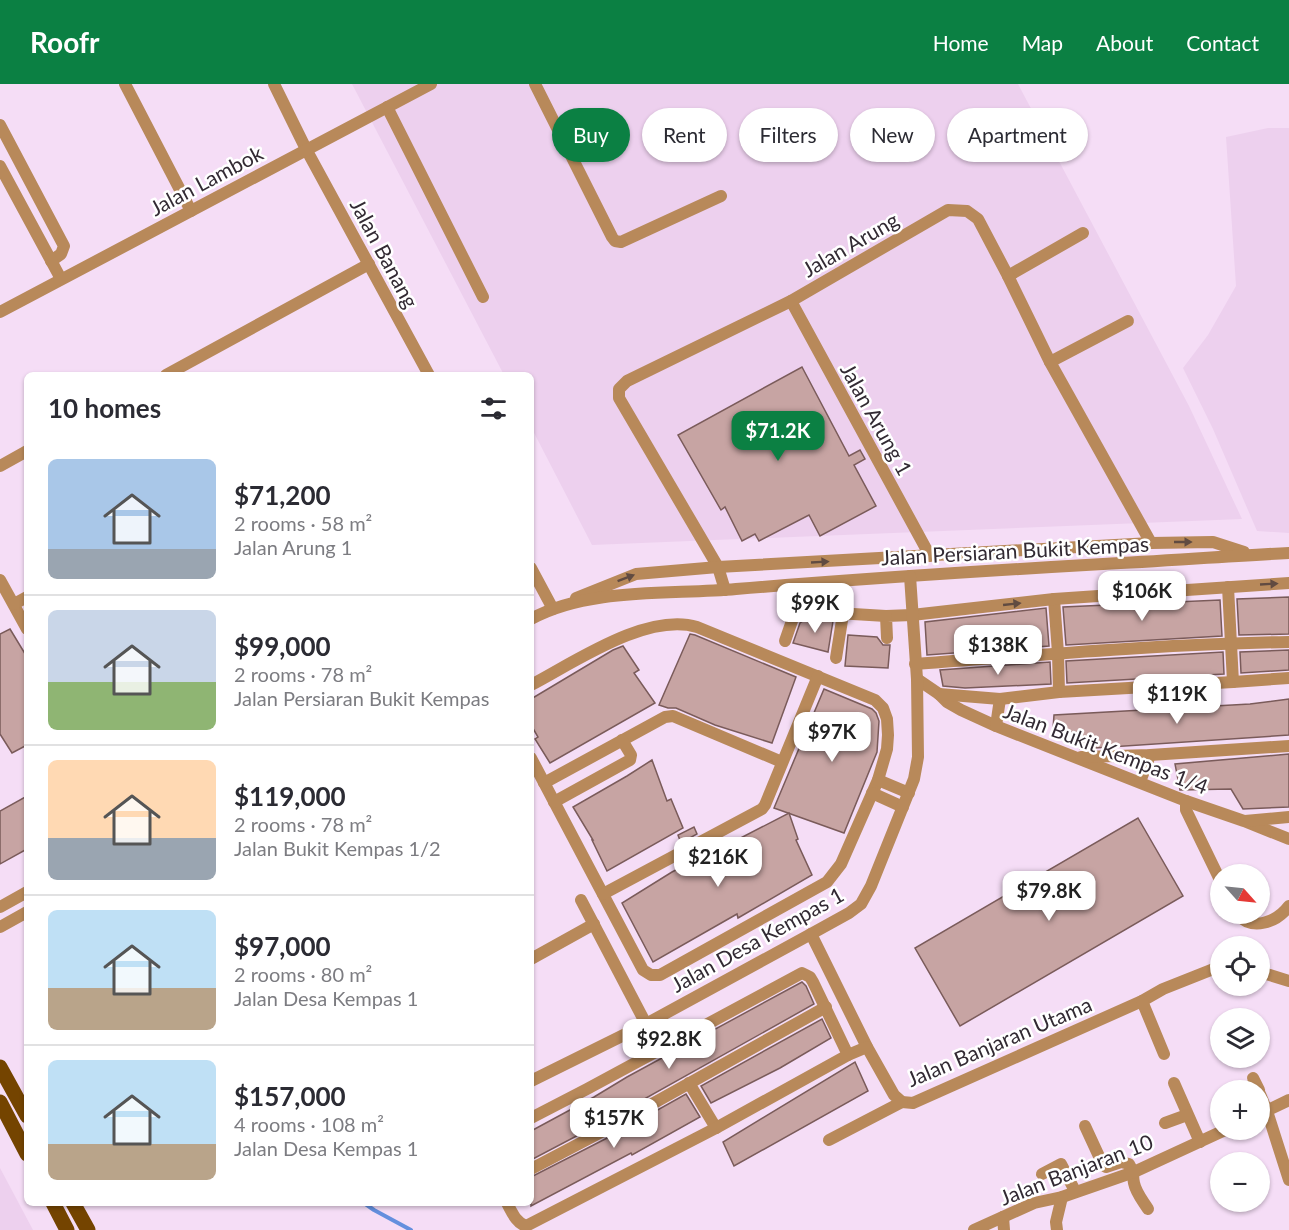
<!DOCTYPE html>
<meta charset="utf-8">
<style>
:root{--surface:#fff;--page:#f2f2f3;--text:#2b2b33;--muted:#7c7c81;--line:#e1e1e2;--accent:#0b8043}
body{margin:0;font-family:Lato,sans-serif;background:var(--page);color:var(--text);height:100vh;display:flex;flex-direction:column;font-size:22px;white-space:nowrap}
*{box-sizing:border-box;margin:0}
p{font-size:20px;color:var(--muted)}
.icon{flex:none;width:33px;height:33px;fill:none;stroke:currentColor;stroke-width:2;stroke-linecap:round;stroke-linejoin:round}
.map{position:relative;flex:1;overflow:hidden}
.side{position:absolute;left:24px;top:288px;width:510px;height:834px;display:flex;flex-direction:column;background:var(--surface);border-radius:9px;box-shadow:0 2px 4px #0004}
.side>*{flex:none}
.top-card{position:absolute;left:552px;top:24px;width:570px;height:54px;display:flex;gap:12px}
.needle{width:39px;rotate:117deg}
.controls{position:absolute;left:1210px;top:780px;display:grid;gap:12px}
.controls a{display:grid;place-items:center;width:60px;height:60px;border-radius:50%;background:var(--surface);box-shadow:0 2px 4px #0004;font-size:30px}
.price{position:absolute;translate:-50% -51px;padding:0 14px;border-radius:12px;background:#fff;color:#222;font-size:20px;line-height:39px;filter:drop-shadow(0 2px 3px #0008)}
.price::after{content:'';position:absolute;left:50%;top:36px;width:18px;height:14px;margin-left:-9px;background:inherit;clip-path:polygon(0 0,100% 0,50% 100%)}
.price.on{background:var(--accent);color:#fff}
ul{padding:0;list-style:none}
li{display:flex;align-items:center;gap:18px;height:150px;padding:0 24px}
li+li{border-top:2px solid var(--line)}
li span{display:grid;place-items:center;flex:none;width:168px;height:120px;border-radius:9px;color:#555}
li>.icon{margin-inline-start:auto}
span .icon{width:72px;height:72px;fill:#fffc;stroke-width:1}
li b{font-size:26px}
h2{display:flex;justify-content:space-between;align-items:center;height:72px;padding:0 24px;font-size:26px}
.chip{padding:0 21px;border-radius:27px;background:var(--surface);box-shadow:0 2px 4px #0004;font-size:21px;line-height:54px}
.chip.on{background:var(--accent);color:#fff}
header{display:flex;align-items:center;gap:36px;box-sizing:border-box;height:84px;padding:0 30px;background:var(--accent);color:#fff}
header strong{font-size:28px}
nav{display:flex;gap:33px;margin-inline-start:auto;font-size:21px}
.map>svg:first-child{display:block}
.built{fill:#edd0ee}
.lines{fill:none;stroke-linecap:round;stroke-linejoin:round}
.stream{stroke:#648fde;stroke-width:4}
.building{fill:#c7a4a3;stroke:#7a5b5a;stroke-width:1.5}
.minor{stroke:#b8895a;stroke-width:12}
.major{stroke:#744400;stroke-width:15}
.oneway{fill:#614b41}
.labels{text-anchor:middle;dominant-baseline:central;stroke-width:5;stroke-linejoin:round;paint-order:stroke}
.street-label{font-size:21px;fill:#322a33;stroke:#fff}
</style>
<header>
<strong>Roofr</strong>
<nav><a>Home</a><a>Map</a><a>About</a><a>Contact</a></nav>
</header>
<div class="map">
<svg width="1289" height="1146" viewBox="0 0 1289 1146">
<rect width="100%" height="100%" fill="#f5ddf6"/>
<g class="built">
<path d="M352,0H1018L1189,322L1242,435L592,461L531,343V291H504Z"/>
<path d="M1268,44H1289V449L1257,447L1213,345L1183,284L1208,251L1236,202L1226,53Z"/>
<path d="M0,1084L33,1146H0Z"/>
</g>
<g class="lines">
<path class="stream" d="M364,1119L374,1126L411,1146"/>
</g>
<g class="building">
<path d="M802,283L849,372L860,366L865,375L854,381L876,422L820,452L809,431L759,457L755,450L742,457L725,423L721,426L678,351Z"/>
<path d="M1289,513V550L1239,551L1237,515Z"/>
<path d="M1220,516L1222,552L1066,561L1063,523Z"/>
<path d="M1046,524L1049,562L927,571L925,538Z"/>
<path d="M806,535L833,537L828,568L793,559L800,539Z"/>
<path d="M10,545L27,573V661L12,669L0,650V550Z"/>
<path d="M690,550L695,551L796,593L772,659L715,641L676,624H668L659,621Z"/>
<path d="M848,551L877,553L883,561H890L888,584L845,582Z"/>
<path d="M623,562L639,586L634,589L655,619L550,679L535,655L538,653L531,641V615L613,566Z"/>
<path d="M1289,566V586L1241,589L1240,568Z"/>
<path d="M1223,568L1224,590L1067,599L1066,577Z"/>
<path d="M1050,578L1051,600L965,604L943,602L940,586Z"/>
<path d="M824,605L872,625L876,629L879,637L877,668L844,749L774,724Z"/>
<path d="M1289,615V651L1080,665L1079,649L1053,645L1054,631L1250,620Z"/>
<path d="M1289,670V723L1243,725L1231,705L1180,706L1175,680Z"/>
<path d="M652,676L667,717L671,715L683,744L607,787L592,756H593L573,723L627,692Z"/>
<path d="M27,712V765L0,780V727Z"/>
<path d="M789,729L798,755L796,756L812,791L738,834L737,830L653,878L622,819L672,788L703,772L704,773Z"/>
<path d="M1138,734L1183,812L960,942L915,864Z"/>
<path d="M694,743L697,750L681,759L678,751Z"/>
<path d="M802,898L806,902L814,920L605,1037L531,1076V1047L594,1013L627,993Z"/>
<path d="M822,935L831,954L780,984L711,1019L701,1002Z"/>
<path d="M855,978L868,1007L734,1082L723,1058Z"/>
<path d="M686,1010L700,1033L632,1071L631,1069L531,1122V1093L613,1051Z"/>
</g>
<g class="lines">
<g class="minor">
<path d="M125,0L191,127"/>
<path d="M274,0L306,65L429,291"/>
<path d="M535,0L612,153L615,157L621,158L721,112"/>
<path d="M387,23L483,213"/>
<path d="M0,41L64,162L61,170L51,177"/>
<path d="M0,82L61,195"/>
<path d="M1008,192L1083,149"/>
<path d="M791,217L930,472"/>
<path d="M0,228L431,0"/>
<path d="M1050,278L1128,237"/>
<path d="M166,291L369,180"/>
<path d="M0,382L27,367"/>
<path d="M531,484L553,525"/>
<path d="M0,496L27,545"/>
<path d="M1228,503L1233,598"/>
<path d="M725,506L718,483L619,314V305L627,297L791,217L948,126L967,127L978,135L1008,192L1050,278L1151,459"/>
<path d="M576,514L636,490L718,483L1151,459L1213,458L1244,468"/>
<path d="M1054,515L1058,569L1059,608"/>
<path d="M14,520L27,513"/>
<path d="M531,535C589,503 671,511 736,505C858,495 981,487 1103,480C1165,477 1227,472 1289,469"/>
<path d="M887,554L886,532L912,531L1054,515L1289,499"/>
<path d="M785,557L793,534L804,527L886,532"/>
<path d="M836,574L843,530"/>
<path d="M915,580C1040,571 1164,560 1289,558"/>
<path d="M917,595L939,610L947,618L961,626L996,642L1186,717L1244,737L1289,755"/>
<path d="M531,601C575,578 647,528 697,543L875,616L883,624L887,635L888,651L887,665L878,696L841,780L827,798L660,891H651L643,886L531,674"/>
<path d="M939,610L1000,615L1059,608L1233,598L1289,594"/>
<path d="M996,642L1000,615"/>
<path d="M1081,673L1150,671L1289,662"/>
<path d="M878,696L909,709"/>
<path d="M1140,698L1150,671"/>
<path d="M544,699L665,633L673,632L782,678"/>
<path d="M872,709L903,723"/>
<path d="M1186,717V726L1221,798"/>
<path d="M554,718L630,676L631,671L622,656"/>
<path d="M1245,737L1289,733"/>
<path d="M603,810L762,725L765,721L818,592"/>
<path d="M581,816L646,940"/>
<path d="M0,823L27,808"/>
<path d="M1237,830C1252,847 1276,839 1289,822"/>
<path d="M0,843L27,828"/>
<path d="M811,850L867,963L894,1011L902,1018L913,1019L1142,917L1163,905L1221,882"/>
<path d="M531,875L594,840"/>
<path d="M1260,888L1289,897"/>
<path d="M1142,917L1164,970"/>
<path d="M1253,994L1259,1006"/>
<path d="M531,997L646,940L811,850L849,829L861,820L871,802L914,695L918,673L917,595L910,492"/>
<path d="M689,999L716,1044"/>
<path d="M1174,999L1200,1058"/>
<path d="M1260,1010L1267,1027L1289,1096"/>
<path d="M1260,1030L1289,1016"/>
<path d="M531,1034L587,1005L802,889L810,893L813,898L848,971"/>
<path d="M1165,1039L1187,1031"/>
<path d="M1085,1042L1103,1081L1106,1083L1121,1078L1129,1080C1135,1090 1132,1089 1134,1099C1136,1109 1143,1117 1148,1125"/>
<path d="M829,1056L902,1018"/>
<path d="M531,1085L609,1044L826,923"/>
<path d="M1042,1090L1061,1080L1075,1107"/>
<path d="M507,1119C512,1128 516,1139 526,1142L716,1044L848,971L867,963"/>
<path d="M1003,1133L1004,1146"/>
<path d="M974,1146L1034,1119L1062,1113L1134,1088L1225,1046"/>
<path d="M1057,1146L1056,1138L1062,1113"/>
</g>
<g class="major">
<path d="M0,983L27,1032"/>
<path d="M0,1018L27,1070"/>
<path d="M53,1119L67,1146"/>
<path d="M73,1119L88,1146"/>
</g>
</g>
<defs><path id="oneway-solid" d="M-6-.8H1V-3.2L6.5 0L1 3.2V.8H-6Z" transform="scale(1.5)"/></defs>
<g class="oneway">
<use href="#oneway-solid" transform="translate(1183 458)"/>
<use href="#oneway-solid" transform="translate(820 478) rotate(-3)"/>
<use href="#oneway-solid" transform="translate(626 494) rotate(-21)"/>
<use href="#oneway-solid" transform="translate(1269 500) rotate(-3)"/>
<use href="#oneway-solid" transform="translate(1012 520) rotate(-6)"/>
</g>
<g class="labels">
<g class="street-label">
<text transform="translate(206 96) rotate(-28)">Jalan Lambok</text>
<text transform="translate(850 160) rotate(-30)">Jalan Arung</text>
<text transform="translate(385 169) rotate(62)">Jalan Banang</text>
<text transform="translate(877 335) rotate(61)">Jalan Arung 1</text>
<text transform="translate(1015 466) rotate(-3)">Jalan Persiaran Bukit Kempas</text>
<text transform="translate(1106 664) rotate(21)">Jalan Bukit Kempas 1/4</text>
<text transform="translate(757 855) rotate(-29)">Jalan Desa Kempas 1</text>
<text transform="translate(999 957) rotate(-23)">Jalan Banjaran Utama</text>
<text transform="translate(1076 1085) rotate(-21)">Jalan Banjaran 10</text>
</g>
</g>
</svg>
<div class="controls">
<a><svg class="needle" viewBox="-14 -14 28 28"><path d="M0-13l5 13h-10z" fill="#e53935"/><path d="M0 13l5-13h-10z" fill="#7c7c81"/></svg></a>
<a><svg class="icon" aria-label="locate" viewBox="0 0 24 24"><circle cx="12" cy="12" r="6"/><path d="M12 2v4M12 18v4M2 12h4M18 12h4"/></svg></a>
<a><svg class="icon" aria-label="layers" viewBox="0 0 24 24"><path d="M12 4l9 5-9 5-9-5zM3 14l9 5 9-5"/></svg></a>
<a>+</a>
<a>−</a>
</div>
<b class="price on" style="left:778px;top:378px">$71.2K</b>
<b class="price" style="left:1142px;top:538px">$106K</b>
<b class="price" style="left:815px;top:550px">$99K</b>
<b class="price" style="left:998px;top:592px">$138K</b>
<b class="price" style="left:1177px;top:641px">$119K</b>
<b class="price" style="left:832px;top:679px">$97K</b>
<b class="price" style="left:718px;top:804px">$216K</b>
<b class="price" style="left:1049px;top:838px">$79.8K</b>
<b class="price" style="left:669px;top:986px">$92.8K</b>
<b class="price" style="left:614px;top:1065px">$157K</b>
<div class="top-card">
<a class="chip on">Buy</a>
<a class="chip">Rent</a>
<a class="chip">Filters</a>
<a class="chip">New</a>
<a class="chip">Apartment</a>
</div>
<section class="side">
<h2>10 homes<svg class="icon" aria-label="filters" viewBox="0 0 24 24"><path d="M4 7h16M4 17h16"/><circle cx="9" cy="7" r="2"/><circle cx="15" cy="17" r="2"/></svg></h2>
<ul>
<li><span style="background:linear-gradient(#a9c7e8 75%,#9aa5b1 0)"><svg class="icon" aria-label="home" viewBox="0 0 24 24"><path d="M3 11l9-7 9 7M6 9v11h12V9"/></svg></span><div><b>$71,200</b><p>2 rooms · 58 m²</p><p>Jalan Arung 1</p></div></li>
<li><span style="background:linear-gradient(#c9d6e8 60%,#8fb573 0)"><svg class="icon" aria-label="home" viewBox="0 0 24 24"><path d="M3 11l9-7 9 7M6 9v11h12V9"/></svg></span><div><b>$99,000</b><p>2 rooms · 78 m²</p><p>Jalan Persiaran Bukit Kempas</p></div></li>
<li><span style="background:linear-gradient(#ffd9b3 65%,#9aa5b1 0)"><svg class="icon" aria-label="home" viewBox="0 0 24 24"><path d="M3 11l9-7 9 7M6 9v11h12V9"/></svg></span><div><b>$119,000</b><p>2 rooms · 78 m²</p><p>Jalan Bukit Kempas 1/2</p></div></li>
<li><span style="background:linear-gradient(#bfe0f5 65%,#b9a48a 0)"><svg class="icon" aria-label="home" viewBox="0 0 24 24"><path d="M3 11l9-7 9 7M6 9v11h12V9"/></svg></span><div><b>$97,000</b><p>2 rooms · 80 m²</p><p>Jalan Desa Kempas 1</p></div></li>
<li><span style="background:linear-gradient(#bfe0f5 70%,#b9a48a 0)"><svg class="icon" aria-label="home" viewBox="0 0 24 24"><path d="M3 11l9-7 9 7M6 9v11h12V9"/></svg></span><div><b>$157,000</b><p>4 rooms · 108 m²</p><p>Jalan Desa Kempas 1</p></div></li>
</ul>
</section>
</div>
